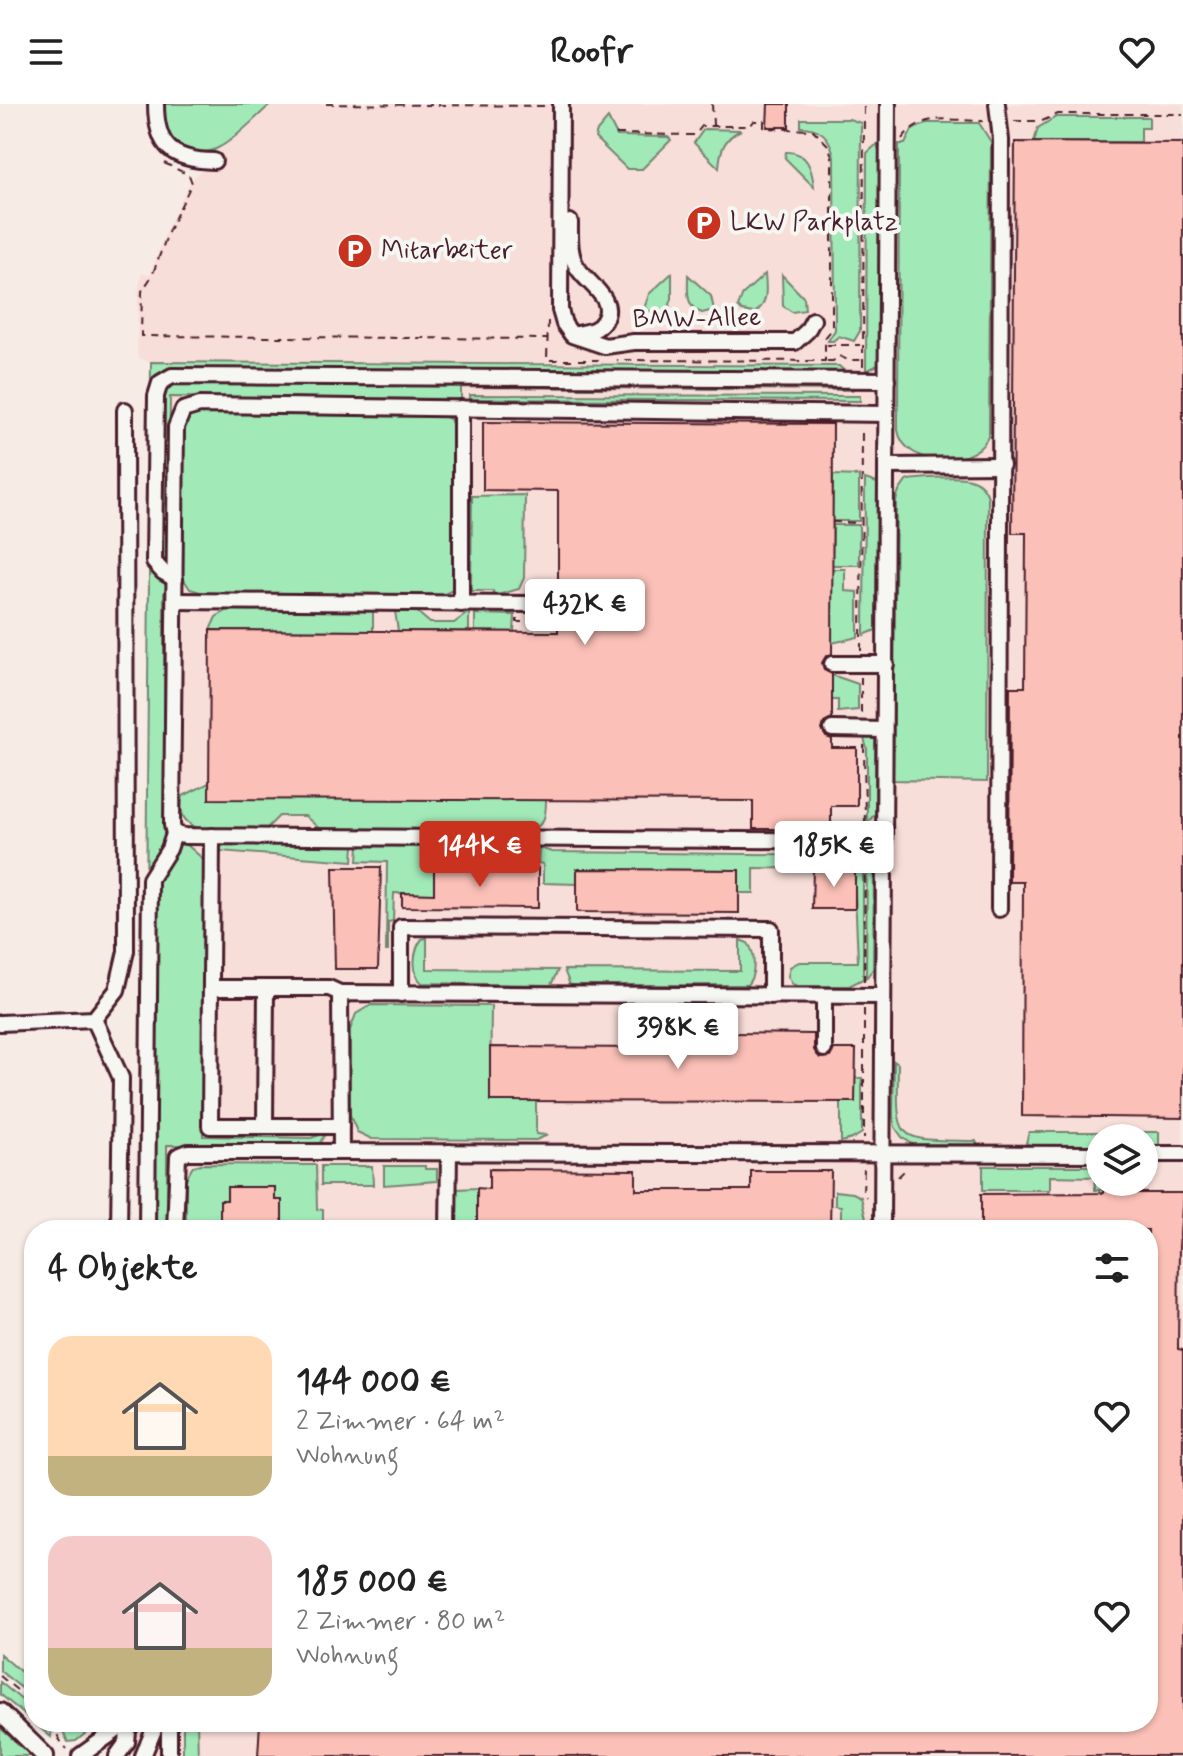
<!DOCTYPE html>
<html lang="de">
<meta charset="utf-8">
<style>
:root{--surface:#fff;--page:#f2f2f2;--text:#222;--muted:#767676;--accent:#c8321e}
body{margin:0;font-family:Mynerve,sans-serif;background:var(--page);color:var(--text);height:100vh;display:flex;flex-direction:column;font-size:30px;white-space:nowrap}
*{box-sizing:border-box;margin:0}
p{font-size:26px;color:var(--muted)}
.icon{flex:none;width:44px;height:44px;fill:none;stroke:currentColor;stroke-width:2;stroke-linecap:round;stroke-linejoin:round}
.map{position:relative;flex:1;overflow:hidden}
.side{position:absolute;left:24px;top:1116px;width:1134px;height:512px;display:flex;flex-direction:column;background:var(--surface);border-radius:32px;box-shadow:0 2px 6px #0004}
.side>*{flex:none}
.tools{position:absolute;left:1086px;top:1020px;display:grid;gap:16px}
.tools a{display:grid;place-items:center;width:72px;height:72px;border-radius:50%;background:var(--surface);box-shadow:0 2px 6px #0004;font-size:40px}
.price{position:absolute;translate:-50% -68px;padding:0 18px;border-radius:8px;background:#fff;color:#222;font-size:26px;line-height:52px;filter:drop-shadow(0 2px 4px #0008)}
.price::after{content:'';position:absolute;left:50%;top:48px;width:24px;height:18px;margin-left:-12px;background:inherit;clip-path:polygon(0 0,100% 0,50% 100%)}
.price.current{background:var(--accent);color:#fff}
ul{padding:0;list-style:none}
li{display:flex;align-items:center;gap:24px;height:200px;padding:0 24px}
li span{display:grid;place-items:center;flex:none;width:224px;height:160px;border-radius:24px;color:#555}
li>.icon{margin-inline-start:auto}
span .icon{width:96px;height:96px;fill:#fffc;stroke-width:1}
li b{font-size:34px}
h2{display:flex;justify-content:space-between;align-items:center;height:96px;padding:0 24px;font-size:34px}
header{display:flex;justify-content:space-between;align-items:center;height:104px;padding:0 24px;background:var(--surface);font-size:36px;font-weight:800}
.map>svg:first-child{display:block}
.built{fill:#f8ded8;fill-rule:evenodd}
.green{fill:#a1eab8;stroke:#768472;stroke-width:2}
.building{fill:#fbc0b7;stroke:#4a1f2b;stroke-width:2}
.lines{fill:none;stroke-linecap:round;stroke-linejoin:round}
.minor-casing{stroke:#4a1f2b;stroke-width:20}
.major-casing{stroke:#4a1f2b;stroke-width:22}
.path{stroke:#4a1f2b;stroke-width:2;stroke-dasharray:8 6;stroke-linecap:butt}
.minor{stroke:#f6f6f2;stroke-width:14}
.major{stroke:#f6f6f2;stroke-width:16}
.labels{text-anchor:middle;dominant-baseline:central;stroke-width:8;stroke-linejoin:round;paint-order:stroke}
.poi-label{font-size:26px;fill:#4a1f2b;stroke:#f6f6f2;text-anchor:start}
.street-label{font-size:26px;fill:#4a1f2b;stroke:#f6f6f2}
</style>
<header><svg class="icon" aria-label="menu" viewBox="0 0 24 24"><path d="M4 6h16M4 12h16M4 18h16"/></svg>Roofr<svg class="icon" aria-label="heart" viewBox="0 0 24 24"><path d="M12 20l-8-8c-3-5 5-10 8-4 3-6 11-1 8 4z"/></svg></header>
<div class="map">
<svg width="1183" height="1652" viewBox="0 0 1183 1652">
<rect width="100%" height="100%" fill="#f7ebe6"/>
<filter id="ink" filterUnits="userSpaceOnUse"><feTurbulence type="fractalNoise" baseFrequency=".0125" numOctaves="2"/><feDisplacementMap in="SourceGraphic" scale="16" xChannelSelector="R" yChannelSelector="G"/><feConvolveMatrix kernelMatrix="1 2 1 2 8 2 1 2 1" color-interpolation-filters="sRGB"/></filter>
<g filter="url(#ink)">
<path class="built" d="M263,0H1183V1652H138V1618H1148V1126H143L151,258L139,254L137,250L138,187L142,169L150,171L167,125L190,78ZM1100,1034H1144V1078H1100Z"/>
<g class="green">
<path d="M165,0H271C256,13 235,36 218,44C201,53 172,44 166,25C163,18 165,8 165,0Z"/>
<path d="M1056,13H1149V24H1141V38H1034L1038,24Z"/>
<path d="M608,14L617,32L668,33L671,36L642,65H627L595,34L597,27Z"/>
<path d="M801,15H849L861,19L860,227L854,237L839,232L833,237H828L835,226L834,52C830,33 821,23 801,23Z"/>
<path d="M927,19H979L991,38L989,329C981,364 904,366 898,326L899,40H905L912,26Z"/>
<path d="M704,25L741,26C724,34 720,46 719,64L694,39Z"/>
<path d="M877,40L880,51L878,261L866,267L867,49Z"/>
<path d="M786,48C807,47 812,64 814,83L785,54Z"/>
<path d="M672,169V195L669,203L661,208L648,207L645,202L649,190Z"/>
<path d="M765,170C766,184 769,201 754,209L742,207L738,203L743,190Z"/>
<path d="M688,171L711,192L714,206L702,209C685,204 688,186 688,171Z"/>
<path d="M782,171L804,194L805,206L792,208L783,202Z"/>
<path d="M151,258L839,262L860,281L852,286L461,283V295L170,293L168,484L164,489V740H186L203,755V1032L311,1034L326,1029L319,1040L311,1042L167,1041V1126H143Z"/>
<path d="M470,291L860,292V297L470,295Z"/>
<path d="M200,308L439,310L450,315L454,325L456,476L453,486L442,491L204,489L190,485L183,474V324L189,313Z"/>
<path d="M833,371L859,372V417H832Z"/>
<path d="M929,374C951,374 980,367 988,393L987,678L893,676L896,398L898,389L907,376Z"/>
<path d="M865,375L877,379L876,526L864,531Z"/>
<path d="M525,391L524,474L519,485L494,492L493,487H471L472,392Z"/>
<path d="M833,421H859V461H832Z"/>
<path d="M832,465H845V487L858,488V533L832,539Z"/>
<path d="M230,505L373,506V527L210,526L216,513Z"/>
<path d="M395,507H416L430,519H454L469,508V527H398Z"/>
<path d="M475,510L515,511L514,528L475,527Z"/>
<path d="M832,571L858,580V606L838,608V596H832Z"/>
<path d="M863,631L875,635V710L867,719V645Z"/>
<path d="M209,679L546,696C546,712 545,721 529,727H322L305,712H279L264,727C236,726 170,738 183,692Z"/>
<path d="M223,741H354L353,757L219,747Z"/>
<path d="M359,741L438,742V763L434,764V802L429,790L394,789L393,817L388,818V847H386L387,758L358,757Z"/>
<path d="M539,744L552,748L863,751V875L849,882H798L792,880L788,872L790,863L799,858H858L854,765L754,764V789H739V766L578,765L577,780L543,779V760L538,759Z"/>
<path d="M867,752L874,762L873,865L866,874Z"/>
<path d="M427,834V865L558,866L551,881L422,879C411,869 413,846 422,835Z"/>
<path d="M740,836L748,839C756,850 756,871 747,881H570L564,866L740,867Z"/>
<path d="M371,901L491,902L490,997H536V1030L548,1031L536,1036L372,1035L357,1028L350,1011V926L356,910Z"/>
<path d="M894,957L898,960C897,1042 895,1035 976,1037L977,1040H912L902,1033L895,1023L893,1012Z"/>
<path d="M855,974H862V1029L852,1035L841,1038V998H855Z"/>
<path d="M1029,1028H1159V1042H1144V1034H1100V1042L1031,1041L1026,1039Z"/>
<path d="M201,1060L316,1061L317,1105L323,1106V1126H186V1075L193,1062Z"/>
<path d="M321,1062H372L373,1081H321Z"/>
<path d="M384,1062H425V1065H437V1077L384,1081Z"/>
<path d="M983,1062H1100L1102,1086H1095V1073L1050,1072V1086H983Z"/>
<path d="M477,1084V1126H456L457,1085Z"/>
<path d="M835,1087L853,1089L861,1093L867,1119H841V1102L835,1101Z"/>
<path d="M0,1550L34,1579V1594L0,1567Z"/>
<path d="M0,1578L34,1606V1618H47L52,1623L51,1633L0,1590Z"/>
<path d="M58,1618H100L76,1637L68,1638Z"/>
<path d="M183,1618H197L198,1652H183Z"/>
<path d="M0,1624L29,1649L31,1652H0Z"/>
</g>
<g class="building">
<path d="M768,0H789V23H767Z"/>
<path d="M1015,38L1183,39V1014L1022,1012L1023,778H1009L1010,583H1025L1026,429H1012Z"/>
<path d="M483,318L833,320L832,550L826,552L822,559L824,566L832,570V615L824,619L822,626L826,633L832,635V644H857V702H831V725H753V697L209,695L210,526L558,528V387L483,386Z"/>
<path d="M333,763H381L378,865H335Z"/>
<path d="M434,763L538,764V804L402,803V789L434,790Z"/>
<path d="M577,765L739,766V809L577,808Z"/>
<path d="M813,765H855V805H812Z"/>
<path d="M646,928L814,930V946L820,954L830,953L834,945H856L855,998L490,997V943L646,944Z"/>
<path d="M489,1065L636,1066V1086H751V1067H831L830,1126H477V1084L489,1085Z"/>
<path d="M1104,1078H1119V1089H1183L1179,1143L1178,1245L1183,1246V1652H258L260,1618H1148V1126H981V1090L1104,1089Z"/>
<path d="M227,1083H275V1096H282V1126H220V1096H227Z"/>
</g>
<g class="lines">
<defs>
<g id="minor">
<path d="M156,0C156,43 172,56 214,57"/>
<path d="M561,0L560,206L564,220L572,231L605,242L634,238H795L807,227L813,216"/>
<path d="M997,0L1001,36L999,805"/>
<path d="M570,118C570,133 569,151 577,163C586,179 617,195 604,216C598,227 588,228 577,230"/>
<path d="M886,362L1002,361"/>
<path d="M175,475L163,468L154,458L156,292L160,279L172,272L887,276"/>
<path d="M175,497L532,500"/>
<path d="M461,500V304"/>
<path d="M832,560H886"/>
<path d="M832,625L884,626"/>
<path d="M212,732L210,1022H341"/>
<path d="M884,737L185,732L174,730L172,721L176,323L183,306L200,301L886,310"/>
<path d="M211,884H329L340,889"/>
<path d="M401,890V823L771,825V892"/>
<path d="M824,892V945"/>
<path d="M883,892L340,889L341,1048L1100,1050"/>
<path d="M94,915L121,974L119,1126"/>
<path d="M0,919L94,915L117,886L126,847L125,306"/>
<path d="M265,1022L266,884"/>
<path d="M1144,1050H1183"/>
<path d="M147,1126L150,775L169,745L174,730"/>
<path d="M175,1126L178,1052L188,1048H341"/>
<path d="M448,1126L449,1048"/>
<path d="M882,1126L888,0"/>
<path d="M80,1652L118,1625L130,1623L134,1618"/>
<path d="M117,1652L127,1638L129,1618"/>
<path d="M143,1652L157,1618"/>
<path d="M169,1652V1618"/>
</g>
<path id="major" d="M0,1608L45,1652"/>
</defs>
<use href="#minor" class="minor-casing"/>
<use href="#major" class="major-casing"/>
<g class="path">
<path d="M326,0L545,2"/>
<path d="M712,0L713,21"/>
<path d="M1014,17H1042L1058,10H1183"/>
<path d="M616,30L695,31L702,22H750L754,17H764V24L813,26L828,41L832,52V225L825,234V257L617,256"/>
<path d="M902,35C922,7 952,17 983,17"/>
<path d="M164,59L189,71L192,79L169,126L152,172L142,187L141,232L548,235"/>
<path d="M548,217L547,256H599"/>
<path d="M827,241H860"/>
<path d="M827,257H833L839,252L848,256H862"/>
<path d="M863,263L864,0"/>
<path d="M832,418L860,419"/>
<path d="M517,515V518H535V521H558"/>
<path d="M861,547L862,325"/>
<path d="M861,573V611"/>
<path d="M864,641L865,722"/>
<path d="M864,878L865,753"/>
<path d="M864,905V1034"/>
<path d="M864,1065L863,1088L866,1093"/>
<path d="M898,1073L907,1064"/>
<path d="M831,1120L867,1121"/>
<path d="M0,1572L34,1600"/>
<path d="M53,1618L59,1635L67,1645"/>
</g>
<use href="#minor" class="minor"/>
<use href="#major" class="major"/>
</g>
</g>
<defs>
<symbol id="parking-disc" viewBox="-11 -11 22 22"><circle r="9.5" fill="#c8321e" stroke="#f6f6f2"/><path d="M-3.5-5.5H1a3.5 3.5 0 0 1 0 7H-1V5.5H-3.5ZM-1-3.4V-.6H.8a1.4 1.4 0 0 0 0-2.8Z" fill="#fff"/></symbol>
</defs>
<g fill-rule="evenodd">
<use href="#parking-disc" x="684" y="99" width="40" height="40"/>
<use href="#parking-disc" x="335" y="127" width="40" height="40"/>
</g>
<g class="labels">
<g class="poi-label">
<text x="730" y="119">LKW Parkplatz</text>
<text x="381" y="147">Mitarbeiter</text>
</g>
<g class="street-label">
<text transform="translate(697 215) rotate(-1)">BMW-Allee</text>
</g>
</g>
</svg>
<div class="tools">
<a><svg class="icon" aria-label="layers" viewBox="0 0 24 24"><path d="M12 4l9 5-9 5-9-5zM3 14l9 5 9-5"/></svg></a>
</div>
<b class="price" style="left:585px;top:543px">432K €</b>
<b class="price current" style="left:480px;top:785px">144K €</b>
<b class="price" style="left:834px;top:785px">185K €</b>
<b class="price" style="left:678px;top:967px">398K €</b>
<section class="side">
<h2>4 Objekte<svg class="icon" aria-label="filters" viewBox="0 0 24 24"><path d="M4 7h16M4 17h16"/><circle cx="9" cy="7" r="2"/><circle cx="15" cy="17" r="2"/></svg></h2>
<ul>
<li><span style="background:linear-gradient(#ffd9b3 75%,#c2b280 0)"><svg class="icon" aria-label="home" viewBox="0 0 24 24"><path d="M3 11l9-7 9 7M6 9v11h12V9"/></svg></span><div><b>144 000 €</b><p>2 Zimmer · 64 m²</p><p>Wohnung</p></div><svg class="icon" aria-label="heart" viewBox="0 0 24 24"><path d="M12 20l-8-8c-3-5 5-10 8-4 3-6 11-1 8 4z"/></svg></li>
<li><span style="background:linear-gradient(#f6c9c9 70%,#c2b280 0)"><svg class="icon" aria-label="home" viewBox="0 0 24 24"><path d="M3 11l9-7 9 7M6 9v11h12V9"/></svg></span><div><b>185 000 €</b><p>2 Zimmer · 80 m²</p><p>Wohnung</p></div><svg class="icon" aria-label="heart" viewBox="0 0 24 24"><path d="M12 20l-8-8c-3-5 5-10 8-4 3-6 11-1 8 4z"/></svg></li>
</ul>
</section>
</div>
